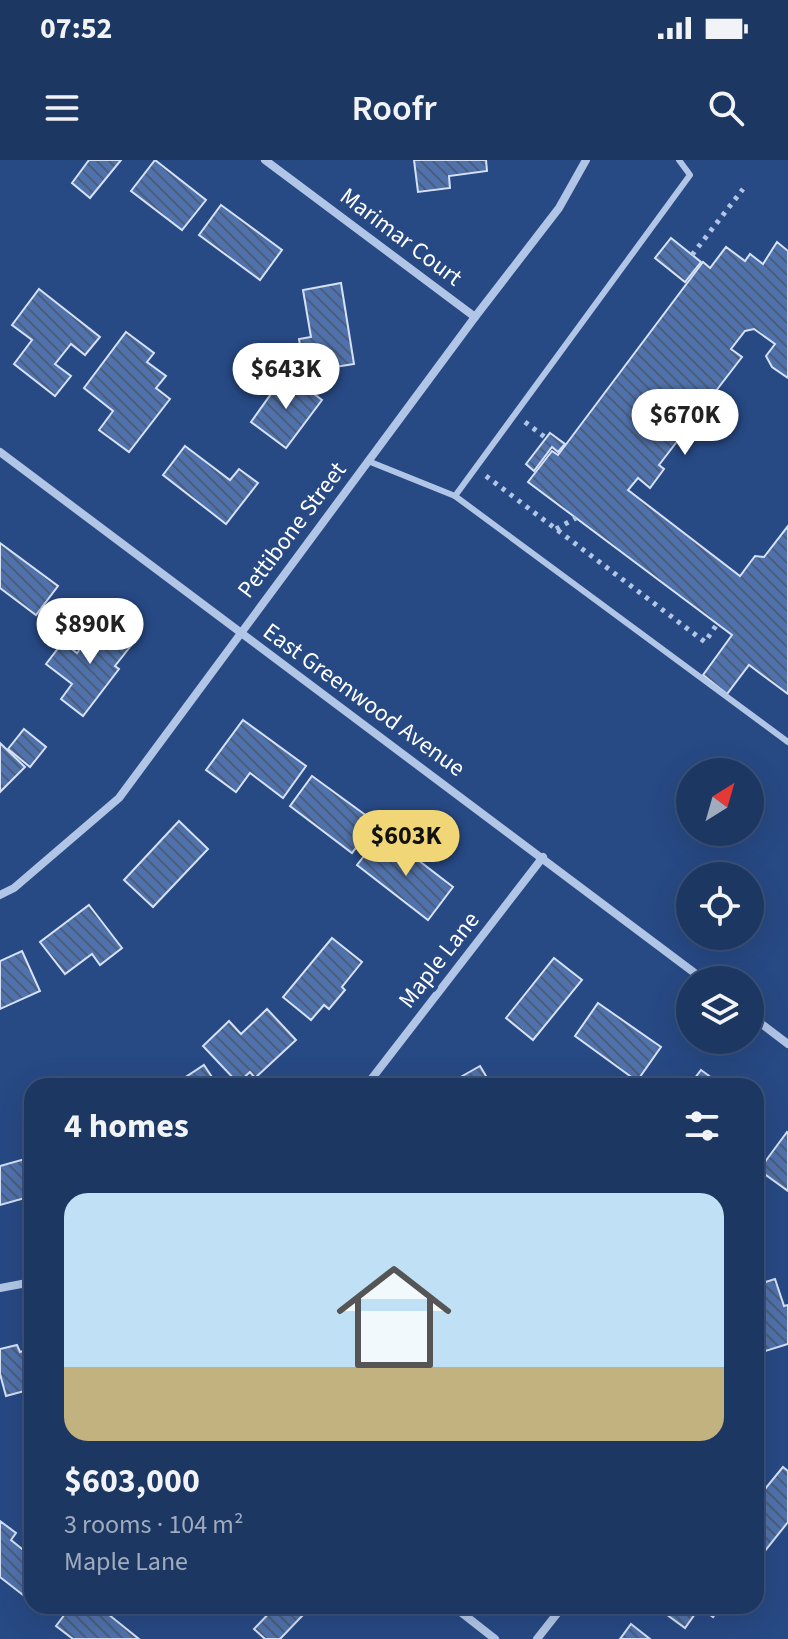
<!DOCTYPE html>
<meta charset="utf-8">
<style>
:root{--surface:#1d3763;--page:#2a426c;--text:#f1f3f6;--muted:#a0acbe;--line:#3b5178;--accent:#f0d677}
body{margin:0;font-family:"Source Sans 3",sans-serif;background:var(--page);color:var(--text);height:100vh;display:flex;flex-direction:column;font-size:30px;white-space:nowrap}
*{box-sizing:border-box;margin:0}
p{font-size:26px;color:var(--muted)}
.icon{flex:none;width:44px;height:44px;fill:none;stroke:currentColor;stroke-width:2;stroke-linecap:round;stroke-linejoin:round}
.map{position:relative;flex:1;overflow:hidden}
.details{position:absolute;left:24px;top:918px;width:740px;height:536px;display:flex;flex-direction:column;background:var(--surface);border-radius:24px;box-shadow:0 8px 32px #0002,0 0 0 2px var(--line)}
.details>*{flex:none}
.needle{width:52px;rotate:37deg}
.controls{position:absolute;left:676px;top:598px;display:grid;gap:16px}
.controls a{display:grid;place-items:center;width:88px;height:88px;border-radius:50%;background:var(--surface);box-shadow:0 8px 32px #0002,0 0 0 2px var(--line);font-size:40px}
.price{position:absolute;translate:-50% -68px;padding:0 18px;border-radius:28px;background:#fff;color:#222;font-size:26px;line-height:52px;filter:drop-shadow(0 2px 4px #0008)}
.price::after{content:'';position:absolute;left:50%;top:48px;width:24px;height:18px;margin-left:-12px;background:inherit;clip-path:polygon(0 0,100% 0,50% 100%)}
.price.on{background:var(--accent);color:#111}
ul{padding:0;list-style:none}
li{display:grid;align-content:center;gap:16px;height:424px;padding:0 40px}
li+li{border-top:2px solid var(--line)}
li span{display:grid;place-items:center;height:248px;border-radius:24px;color:#555}
li>.icon{margin-inline-start:auto}
span .icon{width:144px;height:144px;fill:#fffc;stroke-width:1}
li b{font-size:34px}
h2{display:flex;justify-content:space-between;align-items:center;height:96px;padding:0 40px;font-size:34px}
.status{display:flex;justify-content:space-between;align-items:center;height:56px;padding:0 40px;background:var(--surface);direction:ltr}
.status svg{height:22px;fill:currentColor}
header{display:flex;justify-content:space-between;align-items:center;height:104px;padding:0 40px;background:var(--surface);font-size:36px;font-weight:600}
.map>svg:first-child{display:block}
.building{fill:url(#building-back-hatch);stroke:#d5e1f6;stroke-width:2}
.lines{fill:none;stroke-linecap:round;stroke-linejoin:round}
.path{stroke:#b1c6e7;stroke-width:5;stroke-dasharray:4 6;stroke-linecap:butt}
.lane{stroke:#b1c6e7;stroke-width:6}
.street{stroke:#b1c6e7;stroke-width:8}
.labels{text-anchor:middle;dominant-baseline:central;stroke-width:8;stroke-linejoin:round;paint-order:stroke}
.street-label{font-size:24px;fill:#fff;stroke:#274984}
</style>
<div class="status"><b>07:52</b><svg viewBox="0 0 49 12"><path d="M0 12V9h3v3zM5 12V6h3v6zM10 12V3h3v9zM15 12V0h3v12zM26 1h20v11H26zM47 4h2v5h-2z"/></svg></div>
<header><svg class="icon" aria-label="menu" viewBox="0 0 24 24"><path d="M4 6h16M4 12h16M4 18h16"/></svg>Roofr<svg class="icon" aria-label="search" viewBox="0 0 24 24"><circle cx="10" cy="10" r="6"/><path d="M15 15l6 6"/></svg></header>
<div class="map">
<svg width="788" height="1479" viewBox="0 0 788 1479">
<defs>
<pattern id="building-back-hatch" width="6" height="6" patternUnits="userSpaceOnUse" patternTransform="scale(2)"><rect width="6" height="6" fill="#5072ac"/><path d="M-1 5l2 2M0 0l6 6M5-1l2 2" fill="none" stroke="#4e5d77"/></pattern>
</defs>
<rect width="100%" height="100%" fill="#274984"/>
<g class="building">
<path d="M121,0L90,38L72,23L89,0Z"/>
<path d="M155,0L206,40L182,70L131,31Z"/>
<path d="M414,0H486L487,11L449,16L450,28L418,32Z"/>
<path d="M221,45L282,90L260,120L199,75Z"/>
<path d="M671,78L701,102L685,122L655,98Z"/>
<path d="M777,82L788,91V218L772,207L766,196L775,184L754,169L745,171L731,189L742,197L659,305L664,309L650,328L638,318L628,330L740,416L755,396L764,397L788,366V534L749,505L727,534L703,515L732,475L528,322L552,291L558,295L703,102L710,108L726,87L745,101L750,94L763,104Z"/>
<path d="M341,123L354,204L304,212L299,179L311,177L303,130Z"/>
<path d="M39,129L100,177L85,195L71,184L55,204L71,216L55,236L14,204L32,180L12,165Z"/>
<path d="M126,172L154,193L147,202L166,216L156,228L170,239L129,292L99,270L113,251L84,228Z"/>
<path d="M286,213L322,240L286,288L251,262Z"/>
<path d="M550,273L565,284L558,292L552,287L534,311L526,304Z"/>
<path d="M185,286L230,320L239,309L258,323L226,364L163,315Z"/>
<path d="M0,383L58,426L36,455L0,428Z"/>
<path d="M102,460L133,483L115,506L119,509L83,556L61,539L72,524L46,504L63,482L77,493Z"/>
<path d="M243,560L306,606L283,638L250,613L236,632L206,610Z"/>
<path d="M24,569L46,587L30,607L8,589Z"/>
<path d="M0,583L25,607L0,632Z"/>
<path d="M312,616L375,662L352,693L290,646Z"/>
<path d="M179,661L208,689L153,747L124,720Z"/>
<path d="M378,678L397,692L401,687L453,727L428,760L357,705Z"/>
<path d="M89,745L122,788L100,805L92,794L65,814L40,782Z"/>
<path d="M332,778L362,802L342,827L345,830L329,849L324,845L311,860L283,837Z"/>
<path d="M22,791L40,831L0,849V801Z"/>
<path d="M554,798L582,820L533,880L506,858Z"/>
<path d="M598,843L661,887L637,921L575,876Z"/>
<path d="M267,849L296,880L255,918L250,912L238,923L203,886L229,861L241,874Z"/>
<path d="M204,905L218,926H172Z"/>
<path d="M480,906L492,926H452L450,923Z"/>
<path d="M701,910L723,926H689Z"/>
<path d="M787,972L788,973V1031L759,1010Z"/>
<path d="M32,997V1036L0,1045V1006Z"/>
<path d="M775,1119L784,1146L788,1145V1184L762,1192L756,1176V1125Z"/>
<path d="M17,1185L20,1192L32,1188V1229L6,1236L0,1214V1189Z"/>
<path d="M783,1307L788,1311V1362L757,1401L756,1340Z"/>
<path d="M0,1361L16,1373L11,1380L32,1397V1442L0,1417Z"/>
<path d="M71,1446H98L139,1479H73L56,1466Z"/>
<path d="M276,1446H294L303,1455L280,1479H265L254,1469Z"/>
<path d="M655,1446H721L713,1457L700,1447L685,1468Z"/>
<path d="M631,1464L650,1479H620Z"/>
</g>
<g class="lines">
<g class="path">
<path d="M692,95L743,29"/>
<path d="M525,262L546,278"/>
<path d="M486,316L705,482L717,464"/>
<path d="M556,369L576,358"/>
</g>
<g class="lane">
<path d="M368,301L455,336L690,15L679,0"/>
<path d="M455,336L788,582"/>
</g>
<g class="street">
<path d="M265,0L475,157"/>
<path d="M0,292L704,820"/>
<path d="M0,735L14,728L119,638L475,157L559,48L586,0"/>
<path d="M750,855L788,884"/>
<path d="M366,926L543,697"/>
<path d="M0,1128L32,1122"/>
<path d="M453,1446L495,1479"/>
<path d="M537,1479L563,1446"/>
</g>
</g>
<g class="labels">
<g class="street-label">
<text transform="translate(401 77) rotate(37)">Marimar Court</text>
<text transform="translate(292 370) rotate(-53)">Pettibone Street</text>
<text transform="translate(364 540) rotate(36)">East Greenwood Avenue</text>
<text transform="translate(439 800) rotate(-52)">Maple Lane</text>
</g>
</g>
</svg>
<div class="controls">
<a><svg class="needle" viewBox="-14 -14 28 28"><path d="M0-13l5 13h-10z" fill="#e53935"/><path d="M0 13l5-13h-10z" fill="#a0acbe"/></svg></a>
<a><svg class="icon" aria-label="locate" viewBox="0 0 24 24"><circle cx="12" cy="12" r="6"/><path d="M12 2v4M12 18v4M2 12h4M18 12h4"/></svg></a>
<a><svg class="icon" aria-label="layers" viewBox="0 0 24 24"><path d="M12 4l9 5-9 5-9-5zM3 14l9 5 9-5"/></svg></a>
</div>
<b class="price" style="left:286px;top:251px">$643K</b>
<b class="price" style="left:685px;top:297px">$670K</b>
<b class="price" style="left:90px;top:506px">$890K</b>
<b class="price on" style="left:406px;top:718px">$603K</b>
<section class="details">
<h2>4 homes<svg class="icon" aria-label="filters" viewBox="0 0 24 24"><path d="M4 7h16M4 17h16"/><circle cx="9" cy="7" r="2"/><circle cx="15" cy="17" r="2"/></svg></h2>
<ul>
<li><span style="background:linear-gradient(#bfe0f5 70%,#c2b280 0)"><svg class="icon" aria-label="home" viewBox="0 0 24 24"><path d="M3 11l9-7 9 7M6 9v11h12V9"/></svg></span><div><b>$603,000</b><p>3 rooms · 104 m²</p><p>Maple Lane</p></div></li>
</ul>
</section>
</div>
